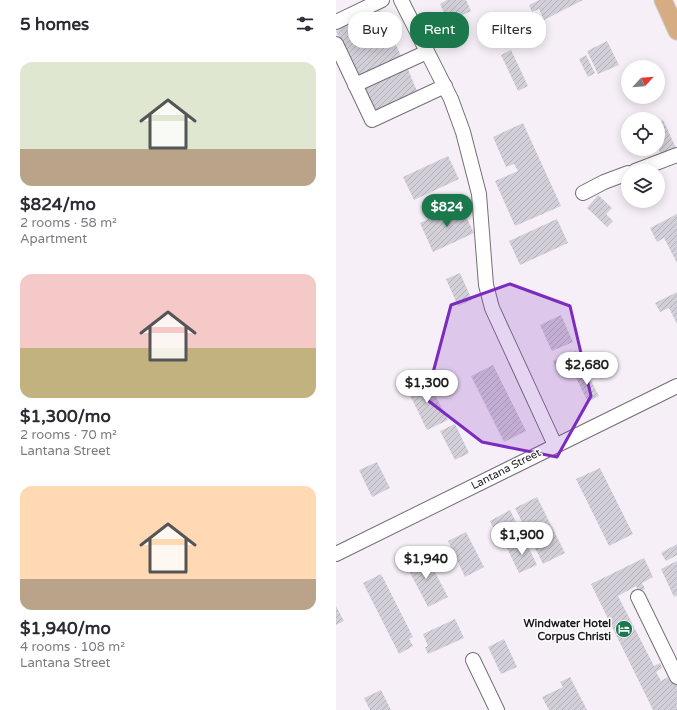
<!DOCTYPE html>
<meta charset="utf-8">
<style>
:root{--surface:#fff;--page:#f2f2f3;--text:#2b2b33;--muted:#7c7c81;--accent:#1b784d}
body{margin:0;font-family:"Varela Round",sans-serif;background:var(--page);color:var(--text);height:100vh;display:flex;flex-direction:column;font-size:15px;white-space:nowrap}
*{box-sizing:border-box;margin:0}
p{font-size:13px;color:var(--muted)}
.icon{flex:none;width:22px;height:22px;fill:none;stroke:currentColor;stroke-width:2;stroke-linecap:round;stroke-linejoin:round}
.map{position:relative;flex:1;overflow:hidden}
.details{display:flex;flex-direction:column;background:var(--surface);width:336px}
.details>*{flex:none}
.guide{position:absolute;left:12px;top:12px;width:269px;height:36px;display:flex;gap:8px}
.needle{width:26px;rotate:64deg}
.buttons{position:absolute;left:285px;top:60px;display:grid;gap:8px}
.buttons a{display:grid;place-items:center;width:44px;height:44px;border-radius:50%;background:var(--surface);box-shadow:0 2px 10px #0003;font-size:20px}
.price{position:absolute;translate:-50% -34px;padding:0 9px;border-radius:14px;background:#fff;color:#222;font-size:13px;line-height:26px;filter:drop-shadow(0 1px 2px #0008)}
.price::after{content:'';position:absolute;left:50%;top:24px;width:12px;height:9px;margin-left:-6px;background:inherit;clip-path:polygon(0 0,100% 0,50% 100%)}
.price.selected{background:var(--accent);color:#fff}
ul{padding:0;list-style:none}
li{display:grid;align-content:center;gap:8px;height:212px;padding:0 20px}
li span{display:grid;place-items:center;height:124px;border-radius:12px;color:#555}
li>.icon{margin-inline-start:auto}
span .icon{width:72px;height:72px;fill:#fffc;stroke-width:1}
li b{font-size:17px}
h2{display:flex;justify-content:space-between;align-items:center;height:48px;padding:0 20px;font-size:17px}
.chip{padding:0 14px;border-radius:16px;background:var(--surface);box-shadow:0 2px 10px #0003;font-size:14px;line-height:36px}
.chip.selected{background:var(--accent);color:#fff}
main{display:flex;flex:1;min-height:0}
.map>svg:first-child{display:block}
.building{fill:url(#building-hatch)}
.lines{fill:none;stroke-linecap:round;stroke-linejoin:round}
.minor-casing{stroke:#756f76;stroke-width:16}
.major-casing{stroke:#cdcdcd;stroke-width:19}
.minor{stroke:#fff;stroke-width:14}
.major{stroke:#d6ad83;stroke-width:17}
.marked{fill:#7b2cbf;fill-opacity:0.2;stroke:#7b2cbf;stroke-width:3;stroke-linejoin:round}
.labels{text-anchor:middle;dominant-baseline:central;stroke-width:3;stroke-linejoin:round;paint-order:stroke}
.street-label{font-size:11px;fill:#1c1a1d;stroke:#fff}
.poi-label{font-size:11px;font-weight:bold;fill:#1c1a1d;stroke:#fff;text-anchor:end}
</style>
<main>
<section class="details">
<h2>5 homes<svg class="icon" aria-label="filters" viewBox="0 0 24 24"><path d="M4 7h16M4 17h16"/><circle cx="9" cy="7" r="2"/><circle cx="15" cy="17" r="2"/></svg></h2>
<ul>
<li><span style="background:linear-gradient(#dfe7d0 70%,#b9a48a 0)"><svg class="icon" aria-label="home" viewBox="0 0 24 24"><path d="M3 11l9-7 9 7M6 9v11h12V9"/></svg></span><div><b>$824/mo</b><p>2 rooms · 58 m²</p><p>Apartment</p></div></li>
<li><span style="background:linear-gradient(#f6c9c9 60%,#c2b280 0)"><svg class="icon" aria-label="home" viewBox="0 0 24 24"><path d="M3 11l9-7 9 7M6 9v11h12V9"/></svg></span><div><b>$1,300/mo</b><p>2 rooms · 70 m²</p><p>Lantana Street</p></div></li>
<li><span style="background:linear-gradient(#ffd9b3 75%,#b9a48a 0)"><svg class="icon" aria-label="home" viewBox="0 0 24 24"><path d="M3 11l9-7 9 7M6 9v11h12V9"/></svg></span><div><b>$1,940/mo</b><p>4 rooms · 108 m²</p><p>Lantana Street</p></div></li>
</ul>
</section>
<div class="map">
<svg width="341" height="710" viewBox="0 0 341 710">
<defs>
<pattern id="building-hatch" width="6" height="6" patternUnits="userSpaceOnUse"><rect width="6" height="6" fill="#d3cfd8"/><path d="M-1 1l2-2M0 6l6-6M5 7l2-2" fill="none" stroke="#b5b1b9"/></pattern>
</defs>
<rect width="100%" height="100%" fill="#f6eff7"/>
<g class="building">
<path d="M111,0H130L135,11L112,22L104,4Z"/>
<path d="M203,0H247L208,20L203,9L196,12L193,5Z"/>
<path d="M44,11L65,56L21,77L0,31Z"/>
<path d="M271,41L283,65L262,74L251,51Z"/>
<path d="M175,50L192,86L182,91L165,55Z"/>
<path d="M250,55L259,73L252,77L243,59Z"/>
<path d="M71,67L81,91L37,112L26,89Z"/>
<path d="M327,120L340,148L325,155L322,148V123Z"/>
<path d="M187,123L225,206L179,226L159,181L182,171L178,164L170,167L157,137Z"/>
<path d="M112,156L123,179L78,200L67,177Z"/>
<path d="M262,195L276,208L270,214L277,221L271,227L251,208Z"/>
<path d="M124,204L138,233L97,252L84,223Z"/>
<path d="M341,214V263L328,238L321,242L314,228Z"/>
<path d="M221,219L232,243L184,265L173,241Z"/>
<path d="M124,273L136,300L122,306L110,279Z"/>
<path d="M341,292V324L333,308L324,312L319,303Z"/>
<path d="M225,315L237,342L216,351L204,325Z"/>
<path d="M240,351L246,365L224,375L217,361Z"/>
<path d="M157,365L190,431L168,442L135,376Z"/>
<path d="M250,371L263,396L252,402L239,376Z"/>
<path d="M90,377L112,420L91,430L70,387Z"/>
<path d="M119,424L133,453L119,460L104,431Z"/>
<path d="M41,462L54,488L36,497L23,470Z"/>
<path d="M264,468L297,534L273,546L240,479Z"/>
<path d="M201,497L229,553L207,564L179,508Z"/>
<path d="M174,510L187,536L167,547L154,521Z"/>
<path d="M130,532L148,567L129,577L112,541Z"/>
<path d="M188,538L201,565L183,573L170,546Z"/>
<path d="M341,544V555L330,561L325,553Z"/>
<path d="M89,553L112,597L92,607L69,563Z"/>
<path d="M308,558L317,577L306,583L309,589L303,592L300,586L282,596L318,666L324,663L326,668L320,672L325,681L332,677L334,681L341,679V710H317L255,584Z"/>
<path d="M341,561V595L338,597L325,569Z"/>
<path d="M45,574L77,637L73,639L77,646L63,654L27,583Z"/>
<path d="M0,606L8,621L0,625Z"/>
<path d="M119,619L128,638L92,654L89,647L92,646L87,634Z"/>
<path d="M168,639L181,667L165,674L152,647Z"/>
<path d="M234,677L251,710H213L206,697L227,687L224,682Z"/>
<path d="M45,690L55,710H34L28,698Z"/>
</g>
<g class="lines">
<defs>
<g id="minor">
<path d="M65,0L115,99L127,132L143,194L150,285L156,308L219,445"/>
<path d="M0,22L46,0"/>
<path d="M0,44L36,120L109,86"/>
<path d="M19,85L91,52"/>
<path d="M299,171L341,155"/>
<path d="M247,193L268,182L292,173"/>
<path d="M0,554L341,386"/>
<path d="M302,597L341,677"/>
<path d="M137,660L161,710"/>
</g>
<path id="major" d="M327,0L341,31"/>
</defs>
<use href="#minor" class="minor-casing"/>
<use href="#major" class="major-casing"/>
<use href="#minor" class="minor"/>
<use href="#major" class="major"/>
</g>
<path class="marked" d="M174,284L234,306L255,396L221,457L146,442L90,399L115,305Z"/>
<defs>
<symbol id="hotel-disc" viewBox="-11 -11 22 22"><circle r="9.5" fill="#1b784d" stroke="#fff"/><path d="M-6-4.5h1.5V1H6V5H4.5V3h-9V5H-6ZM-4 0a1.8 1.8 0 1 1 3.6 0ZM.5 0V-2.5h3Q6-2.5 6 0Z" fill="#fff"/></symbol>
</defs>
<g fill-rule="evenodd">
<use href="#hotel-disc" x="278" y="619" width="20" height="20"/>
</g>
<g class="labels">
<g class="street-label">
<text transform="translate(170 469) rotate(-27)">Lantana Street</text>
</g>
<g class="poi-label">
<text x="275" y="623">Windwater Hotel<tspan x="275" dy="13">Corpus Christi</tspan></text>
</g>
</g>
</svg>
<div class="buttons">
<a><svg class="needle" viewBox="-14 -14 28 28"><path d="M0-13l5 13h-10z" fill="#e53935"/><path d="M0 13l5-13h-10z" fill="#7c7c81"/></svg></a>
<a><svg class="icon" aria-label="locate" viewBox="0 0 24 24"><circle cx="12" cy="12" r="6"/><path d="M12 2v4M12 18v4M2 12h4M18 12h4"/></svg></a>
<a><svg class="icon" aria-label="layers" viewBox="0 0 24 24"><path d="M12 4l9 5-9 5-9-5zM3 14l9 5 9-5"/></svg></a>
</div>
<b class="price selected" style="left:111px;top:228px">$824</b>
<b class="price" style="left:251px;top:386px">$2,680</b>
<b class="price" style="left:91px;top:404px">$1,300</b>
<b class="price" style="left:186px;top:556px">$1,900</b>
<b class="price" style="left:90px;top:580px">$1,940</b>
<div class="guide">
<a class="chip">Buy</a>
<a class="chip selected">Rent</a>
<a class="chip">Filters</a>
</div>
</div>
</main>
